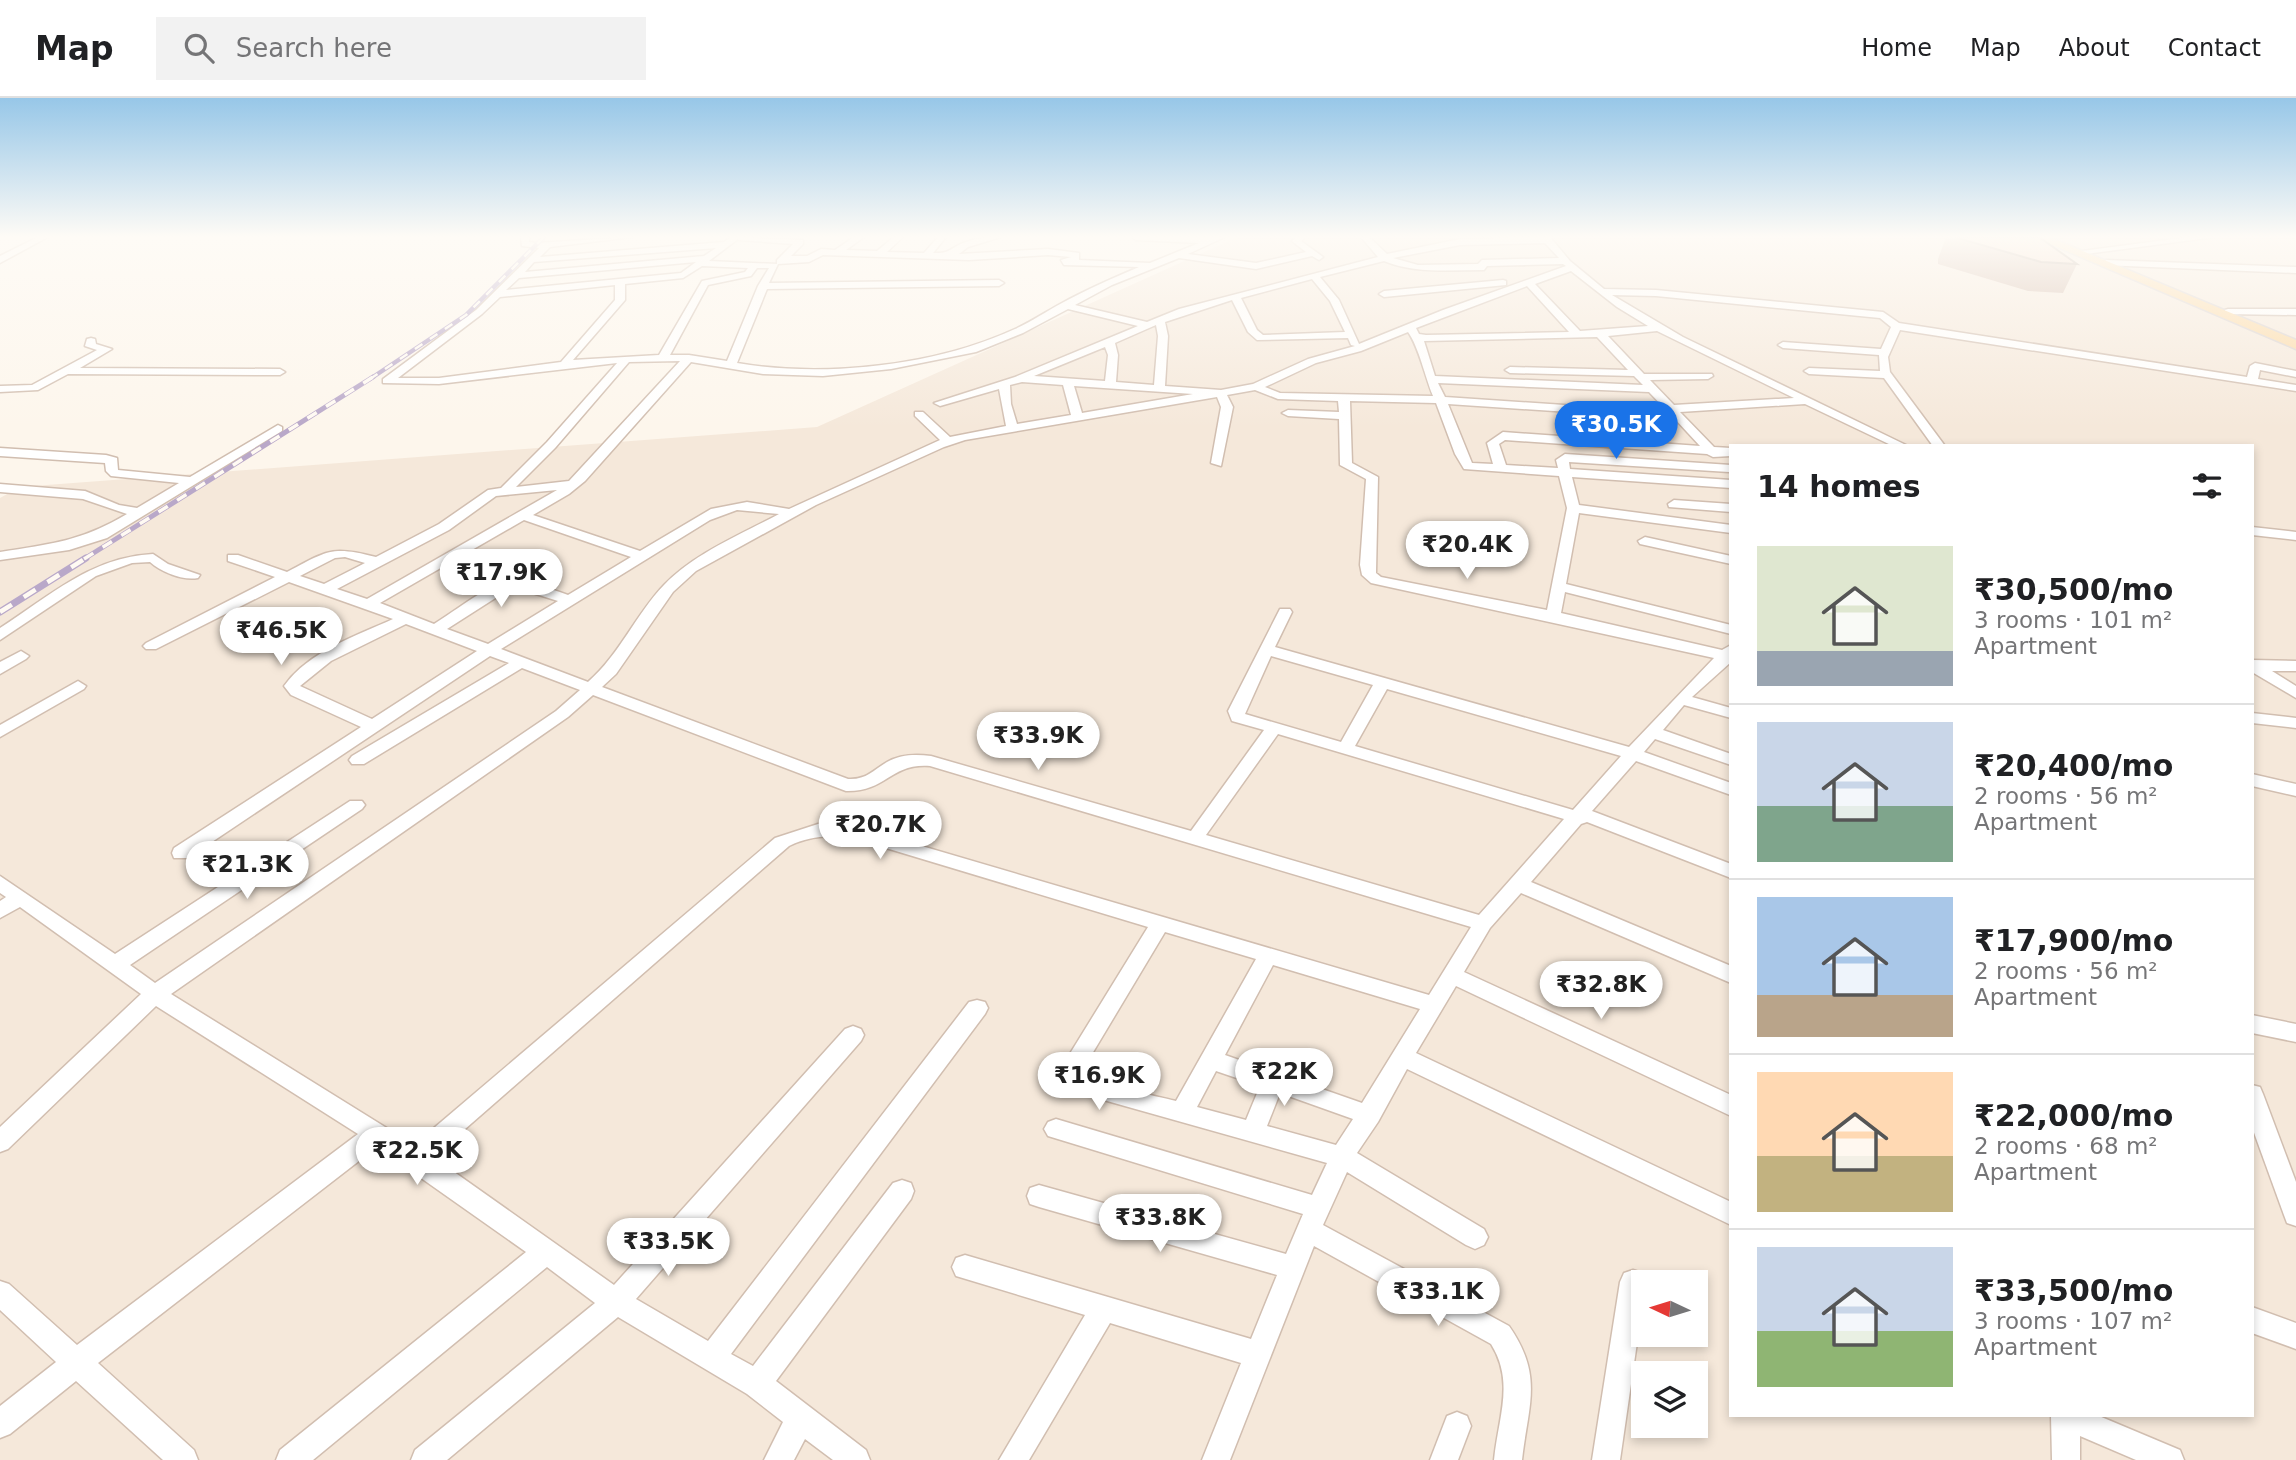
<!DOCTYPE html>
<meta charset="utf-8">
<style>
:root{--surface:#fff;--page:#f2f2f2;--text:#202124;--muted:#757577;--line:#e0e0e0;--accent:#1a73e8}
body{margin:0;font-family:"DejaVu Sans",sans-serif;background:var(--page);color:var(--text);height:100vh;display:flex;flex-direction:column;font-size:26px;white-space:nowrap}
*{box-sizing:border-box;margin:0}
p{font-size:23px;color:var(--muted)}
.icon{flex:none;width:38px;height:38px;fill:none;stroke:currentColor;stroke-width:2;stroke-linecap:round;stroke-linejoin:round}
.map{position:relative;flex:1;overflow:hidden}
.drawer{position:absolute;left:1729px;top:346px;width:525px;height:973px;display:flex;flex-direction:column;background:var(--surface);border-radius:0px;box-shadow:0 4px 10px #0003}
.drawer>*{flex:none}
.needle{width:46px;rotate:274deg}
.tools{position:absolute;left:1631px;top:1172px;display:grid;gap:14px}
.tools a{display:grid;place-items:center;width:77px;height:77px;border-radius:0px;background:var(--surface);box-shadow:0 4px 10px #0003;font-size:35px}
.price{position:absolute;translate:-50% -60px;padding:0 16px;border-radius:24px;background:#fff;color:#222;font-size:23px;line-height:46px;filter:drop-shadow(0 2px 4px #0008)}
.price::after{content:'';position:absolute;left:50%;top:42px;width:21px;height:16px;margin-left:-10px;background:inherit;clip-path:polygon(0 0,100% 0,50% 100%)}
.price.on{background:var(--accent);color:#fff}
ul{padding:0;list-style:none}
li{display:flex;align-items:center;gap:21px;height:175px;padding:0 28px}
li+li{border-top:2px solid var(--line)}
li span{display:grid;place-items:center;flex:none;width:196px;height:140px;border-radius:0px;color:#555}
li>.icon{margin-inline-start:auto}
span .icon{width:84px;height:84px;fill:#fffc;stroke-width:1}
li b{font-size:30px}
h2{display:flex;justify-content:space-between;align-items:center;height:84px;padding:0 28px;font-size:30px}
header{display:flex;align-items:center;gap:42px;box-sizing:border-box;height:98px;padding:0 35px;background:var(--surface);border-bottom:2px solid var(--line)}
header strong{font-size:33px}
nav{display:flex;gap:38px;margin-inline-start:auto;font-size:24px}
.search{width:490px;height:63px;background:var(--page);display:flex;align-items:center;gap:18px;box-sizing:border-box;padding:0 24px;border-radius:0px;color:var(--muted);font-size:26px}
.map>svg:first-child{display:block}
.residential{fill:#f5e8da;fill-rule:evenodd}
.lines{fill:none;stroke-linecap:round;stroke-linejoin:round}
.minor-casing{stroke:#d1beb0;stroke-width:3}
.major-casing{stroke:#dad1cd;stroke-width:3}
.minor{fill:#fff;fill-rule:evenodd}
.major{fill:#fbd9a5;fill-rule:evenodd}
.rail-far2-casing{stroke:#b9a8c9;stroke-width:4.5}
.rail-far1-casing{stroke:#b9a8c9;stroke-width:5}
.rail-casing{stroke:#b9a8c9;stroke-width:7}
.rail-far2{stroke:#fffaf3;stroke-width:2.5;stroke-dasharray:9;stroke-linecap:butt}
.rail-far1{stroke:#fffaf3;stroke-width:3.5;stroke-dasharray:11;stroke-linecap:butt}
.rail{stroke:#fffaf3;stroke-width:4.5;stroke-dasharray:14;stroke-linecap:butt}
.wall{fill:#d1b7a8}
.building{fill:#f3d5c3;stroke:#aa9588;stroke-width:2}
</style>
<header>
<strong>Map</strong>
<div class="search"><svg class="icon" aria-label="search" viewBox="0 0 24 24"><circle cx="10" cy="10" r="6"/><path d="M15 15l6 6"/></svg>Search here</div>
<nav><a>Home</a><a>Map</a><a>About</a><a>Contact</a></nav>
</header>
<div class="map">
<svg width="2296" height="1362" viewBox="0 0 2296 1362">
<rect width="100%" height="100%" fill="#fdf6ec"/>
<path class="residential" d="M1248,139H2296V1362H0V400L20,389L817,329L1233,141ZM1731,348H2252V1318H1731ZM1643,1185H1696V1237H1643ZM1643,1276H1696V1328H1643Z"/>
<g class="lines">
<defs>
<g id="minor">
<path d="M38,139H48L0,165V158Z"/>
<path d="M521,139H529V144L536,145L632,139L550,149L540,159L724,144L731,139L803,142V146L791,158H807L821,151L835,152L854,139H864L846,152L877,153L894,139H903L887,154L924,155L938,139H946L933,155C952,156 950,149 966,144C977,140 989,139 1001,139L968,149L959,156L1048,151L1079,155V162L1150,165L1199,145L1136,142L1132,139H1225L1188,156L1256,165L1306,154L1292,143L1296,139H1305L1301,143L1323,159L1319,162L1312,158L1256,171L1179,160L1112,187L1075,207L1147,224L1179,211L1378,159L1361,139H1369L1387,156L1460,141L1550,139L1570,163L1604,191L1656,192L1883,214L1899,225L2247,279L2250,268L2255,265L2296,273V279L2260,272L2258,281L2296,287V293L1900,232L1888,259L1890,274L1945,348H1933L1884,280L1809,276L1804,273L1809,270L1880,273L1879,257L1783,250L1778,247L1783,244L1881,251L1891,229L1880,220L1656,198L1612,197L1683,239L1908,348H1893L1805,306L1680,314L1714,349L1731,350V358L1713,359L1707,356L1505,342L1499,346L1506,367L1558,370L1556,362L1565,356L1731,367L1729,374L1569,364L1570,371L1731,382V390L1572,379L1579,407L1731,427V435L1579,415L1566,486L1731,527V536L1565,494L1561,515L1722,552L1731,547V564L1692,599L1731,610V620L1684,607L1663,632L1731,656V667L1655,641L1644,654L1731,685V697L1636,663L1592,713L1731,766V780L1587,724L1581,726L1531,784L1731,868V885L1521,795L1490,830L1464,874L1731,997V1018L1456,888L1416,955L1731,1104V1127L1407,971L1378,1024L1357,1055L1484,1131L1488,1139L1484,1147L1475,1151L1466,1147L1347,1074L1323,1127L1509,1228C1544,1278 1528,1307 1522,1362H1494C1498,1320 1515,1284 1491,1246L1314,1148L1230,1362H1202L1241,1265L1110,1225L1029,1362H999L1085,1217L956,1178L952,1169L956,1160L965,1157L1251,1241L1277,1177L1039,1109L1030,1106L1027,1098L1030,1090L1039,1087L1286,1156L1303,1116L1048,1038L1044,1031L1048,1024L1056,1021L1312,1097L1327,1065L1100,1001L1073,989L1065,970L1071,954L1148,829L856,741C831,737 812,737 789,748L433,1059L614,1187L845,931L853,928L861,931L864,937L861,943L636,1201L708,1243L969,904L977,902L985,904L988,910L985,916L731,1256L753,1268L893,1085L902,1082L911,1085L914,1093L911,1101L776,1283L866,1352L870,1362H833L805,1341L794,1362H764L783,1324L747,1296L618,1219L447,1362H411L415,1352L595,1205L547,1169L313,1362H276L280,1352L526,1154L377,1049L98,1265L194,1352L198,1362H163L76,1283L10,1336L0,1340V1308L56,1264L0,1212V1183L9,1186L77,1247L358,1036L156,908L8,1051L0,1054V1029L141,896L20,809L0,820V803L6,799L0,795V778L115,856L350,703H362L365,707L362,711L130,867L155,885L556,613L580,592L522,570L364,666H352L349,662L352,658L509,565L490,558L188,760H174L172,755L174,750L361,629L291,597L284,588C309,553 356,538 393,521L289,484L156,551H146L143,548L146,545L275,479L228,463V457H238L287,474C327,453 331,447 376,459L439,426L488,392L501,390L547,344L617,265L439,286L383,285V281L476,212L539,150L522,148ZM738,141L739,142L793,146L777,162V166L709,163ZM1545,145L1559,160L1482,162L1478,166L1418,167L1393,160L1460,147ZM716,150L704,158L525,174L534,164ZM823,157L969,162L1048,157L1071,159L1061,162L1064,167L1139,169C1113,180 1086,192 1062,205C1047,213 1031,224 1015,231C935,268 823,280 737,265L767,191L999,188L1004,185L999,182L769,185L778,166L809,164ZM1384,163C1416,176 1450,172 1484,172L1487,168L1563,166L1566,168L1443,212L1359,246L1339,202L1320,179ZM696,164L681,175L506,192L519,180ZM702,168L748,170L745,174L702,183L659,257L573,262L625,202V186L683,180ZM757,170H769L758,188L727,263L689,257H670L708,187L751,178ZM1571,173L1617,209L1648,228L1580,233L1535,186ZM1312,181L1330,203L1345,234L1263,237L1257,232L1241,200ZM615,187V202L561,264L439,280H398L482,216L500,199ZM1527,188L1569,234L1426,237L1419,236L1416,230ZM1232,202L1248,234L1257,242L1348,240L1351,247L1355,248L1308,261L1253,286L1221,292L1165,288L1168,238L1165,224ZM1068,211L1138,228L1015,279L934,305L940,308L999,291L1006,328L950,339L923,314H915V318L940,342L789,411L747,404L711,411L640,453L533,417L569,396L585,383L691,264L763,276L823,278L891,271L976,254L1023,235ZM1156,227L1158,238L1154,287L1116,284L1118,257L1115,245ZM1657,233L1794,300L1674,307L1650,282L1708,281L1713,278L1712,276H1644L1608,238ZM1408,234C1419,249 1425,279 1433,298L1280,295L1265,289L1316,265L1361,253ZM1597,239L1628,272L1510,269L1505,272L1510,275L1634,278L1643,287L1435,278L1424,243ZM1105,249L1108,257L1105,283L1034,278ZM680,263L569,383L516,389L555,350L629,264ZM1022,284L1063,287L1071,317L1017,326L1011,306L1010,287ZM1438,285L1649,294L1668,314L1445,299ZM1074,288L1193,296L1082,315ZM1255,292L1278,301L1338,303L1339,314L1288,312L1282,315L1288,318L1339,321L1340,367L1366,381L1360,467L1362,477L1371,485L1714,560L1629,649L1275,549L1292,514L1290,511H1280L1228,613L1232,623L1264,632L1191,733L931,658C916,656 901,656 887,664C872,673 866,682 848,681L602,589L616,576L673,494L696,473L816,407L944,349L965,342L1217,299L1221,309L1211,365L1221,368L1233,309L1227,297ZM1350,303L1436,305L1455,356L1464,371L1559,378L1567,410L1547,512L1381,479L1376,475L1378,379L1352,365ZM1448,306L1675,321L1700,348L1503,334L1487,345L1493,366L1472,365ZM557,392L367,501L337,491L449,432L496,398ZM737,412L779,416C740,437 695,455 664,487C636,516 620,556 588,584L501,551L710,422ZM524,422L631,459L568,497C498,471 492,489 434,526L380,505ZM345,459L365,465L324,486L300,478L335,460ZM520,491L558,503L488,546L447,531L508,492ZM406,526L477,553L372,621L300,588L331,563ZM1271,558L1373,587L1341,644L1245,616ZM1387,591L1621,658L1573,712L1355,648ZM593,597L846,693C887,694 890,665 930,668L1471,829L1429,897L857,729L818,726L775,740L414,1047L171,896L568,619ZM1278,636L1564,721L1479,817L1206,737ZM1165,834L1256,861L1176,1003C1157,998 1095,987 1087,970L1092,956ZM1273,867L1420,911L1362,1005L1225,957ZM1216,973L1260,988L1246,1022L1197,1009ZM1280,995L1353,1021L1336,1047L1267,1028Z"/>
<path d="M2189,139H2215L2078,157L2074,154Z"/>
<path d="M2106,162L2296,169V175L2103,167Z"/>
<path d="M1503,182L1506,183V187L1384,199L1379,196L1384,193Z"/>
<path d="M2228,211H2296V217L2225,216V212Z"/>
<path d="M91,240L95,241L96,246L112,251L80,270L280,271L285,274L280,277L68,276L38,292L0,294V288L32,287L97,252L85,248L87,241Z"/>
<path d="M278,327L282,329V333L107,440L69,452L0,462V454C51,446 82,443 127,416L83,401L0,394V386L85,393L119,407L137,410L179,385L111,378L106,373L105,365L0,358V350L106,357L117,360L118,372L190,379Z"/>
<path d="M1674,402L1731,406V414L1669,409L1668,406Z"/>
<path d="M2252,429L2296,434V442L2252,437Z"/>
<path d="M1645,439L1731,458V466L1640,446L1638,443Z"/>
<path d="M153,456L168,466L200,477L198,480C183,483 161,474 150,464L132,465L96,478L0,542V530C50,498 91,459 153,456Z"/>
<path d="M21,553L29,558L26,561L0,576V564Z"/>
<path d="M2252,562L2296,563V573H2272L2296,588V600L2252,574Z"/>
<path d="M78,583L86,588L84,591L0,639V627Z"/>
<path d="M2252,615L2296,620V630L2252,625Z"/>
<path d="M2252,676L2296,686V698L2252,688Z"/>
<path d="M2252,917L2296,926V944L2252,935Z"/>
<path d="M2252,987L2260,989L2263,996L2296,1084V1128L2287,1125L2284,1117L2252,1029Z"/>
<path d="M1633,1172L1642,1175L1646,1184L1643,1185V1203L1620,1362H1592L1620,1184L1624,1175Z"/>
<path d="M2252,1209L2296,1225V1251L2252,1235Z"/>
<path d="M1457,1314L1467,1318L1471,1328L1458,1362H1430L1447,1318Z"/>
<path d="M2051,1318H2099L2180,1352L2184,1362H2136L2080,1338V1362H2052Z"/>
</g>
<path id="major" d="M2034,139H2049L2296,242V251Z"/>
</defs>
<use href="#minor" class="minor-casing"/>
<use href="#major" class="major-casing"/>
<use href="#minor" class="minor"/>
<use href="#major" class="major"/>
<defs>
<path id="rail-far2" d="M370,281L466,217L544,139"/>
<path id="rail-far1" d="M84,461L373,279"/>
<path id="rail" d="M0,514L86,460"/>
</defs>
<use href="#rail-far2" class="rail-far2-casing"/>
<use href="#rail-far1" class="rail-far1-casing"/>
<use href="#rail" class="rail-casing"/>
<use href="#rail-far2" class="rail-far2"/>
<use href="#rail-far1" class="rail-far1"/>
<use href="#rail" class="rail"/>
</g>
<path class="wall" d="M1946,139H2039L2077,166L2063,195L2028,193L1938,166V161Z"/>
<path class="building" d="M1954,139H2039L2077,166L2041,164Z"/>
<linearGradient id="sky" x2="0" y2="1"><stop stop-color="#97c7e8"/><stop offset="0.42" stop-color="#fefbf6"/><stop offset="1" stop-color="#fefbf6" stop-opacity="0"/></linearGradient>
<rect width="2296" height="330" fill="url(#sky)"/>
</svg>
<div class="tools">
<a><svg class="needle" viewBox="-14 -14 28 28"><path d="M0-13l5 13h-10z" fill="#e53935"/><path d="M0 13l5-13h-10z" fill="#757577"/></svg></a>
<a><svg class="icon" aria-label="layers" viewBox="0 0 24 24"><path d="M12 4l9 5-9 5-9-5zM3 14l9 5 9-5"/></svg></a>
</div>
<b class="price on" style="left:1616px;top:363px">₹30.5K</b>
<b class="price" style="left:1467px;top:483px">₹20.4K</b>
<b class="price" style="left:501px;top:511px">₹17.9K</b>
<b class="price" style="left:281px;top:569px">₹46.5K</b>
<b class="price" style="left:1038px;top:674px">₹33.9K</b>
<b class="price" style="left:880px;top:763px">₹20.7K</b>
<b class="price" style="left:247px;top:803px">₹21.3K</b>
<b class="price" style="left:1601px;top:923px">₹32.8K</b>
<b class="price" style="left:1284px;top:1010px">₹22K</b>
<b class="price" style="left:1099px;top:1014px">₹16.9K</b>
<b class="price" style="left:417px;top:1089px">₹22.5K</b>
<b class="price" style="left:1160px;top:1156px">₹33.8K</b>
<b class="price" style="left:668px;top:1180px">₹33.5K</b>
<b class="price" style="left:1438px;top:1230px">₹33.1K</b>
<section class="drawer">
<h2>14 homes<svg class="icon" aria-label="filters" viewBox="0 0 24 24"><path d="M4 7h16M4 17h16"/><circle cx="9" cy="7" r="2"/><circle cx="15" cy="17" r="2"/></svg></h2>
<ul>
<li><span style="background:linear-gradient(#dfe7d0 75%,#9aa5b1 0)"><svg class="icon" aria-label="home" viewBox="0 0 24 24"><path d="M3 11l9-7 9 7M6 9v11h12V9"/></svg></span><div><b>₹30,500/mo</b><p>3 rooms · 101 m²</p><p>Apartment</p></div></li>
<li><span style="background:linear-gradient(#c9d6e8 60%,#7fa58c 0)"><svg class="icon" aria-label="home" viewBox="0 0 24 24"><path d="M3 11l9-7 9 7M6 9v11h12V9"/></svg></span><div><b>₹20,400/mo</b><p>2 rooms · 56 m²</p><p>Apartment</p></div></li>
<li><span style="background:linear-gradient(#a9c7e8 70%,#b9a48a 0)"><svg class="icon" aria-label="home" viewBox="0 0 24 24"><path d="M3 11l9-7 9 7M6 9v11h12V9"/></svg></span><div><b>₹17,900/mo</b><p>2 rooms · 56 m²</p><p>Apartment</p></div></li>
<li><span style="background:linear-gradient(#ffd9b3 60%,#c2b280 0)"><svg class="icon" aria-label="home" viewBox="0 0 24 24"><path d="M3 11l9-7 9 7M6 9v11h12V9"/></svg></span><div><b>₹22,000/mo</b><p>2 rooms · 68 m²</p><p>Apartment</p></div></li>
<li><span style="background:linear-gradient(#c9d6e8 60%,#8fb573 0)"><svg class="icon" aria-label="home" viewBox="0 0 24 24"><path d="M3 11l9-7 9 7M6 9v11h12V9"/></svg></span><div><b>₹33,500/mo</b><p>3 rooms · 107 m²</p><p>Apartment</p></div></li>
</ul>
</section>
</div>
